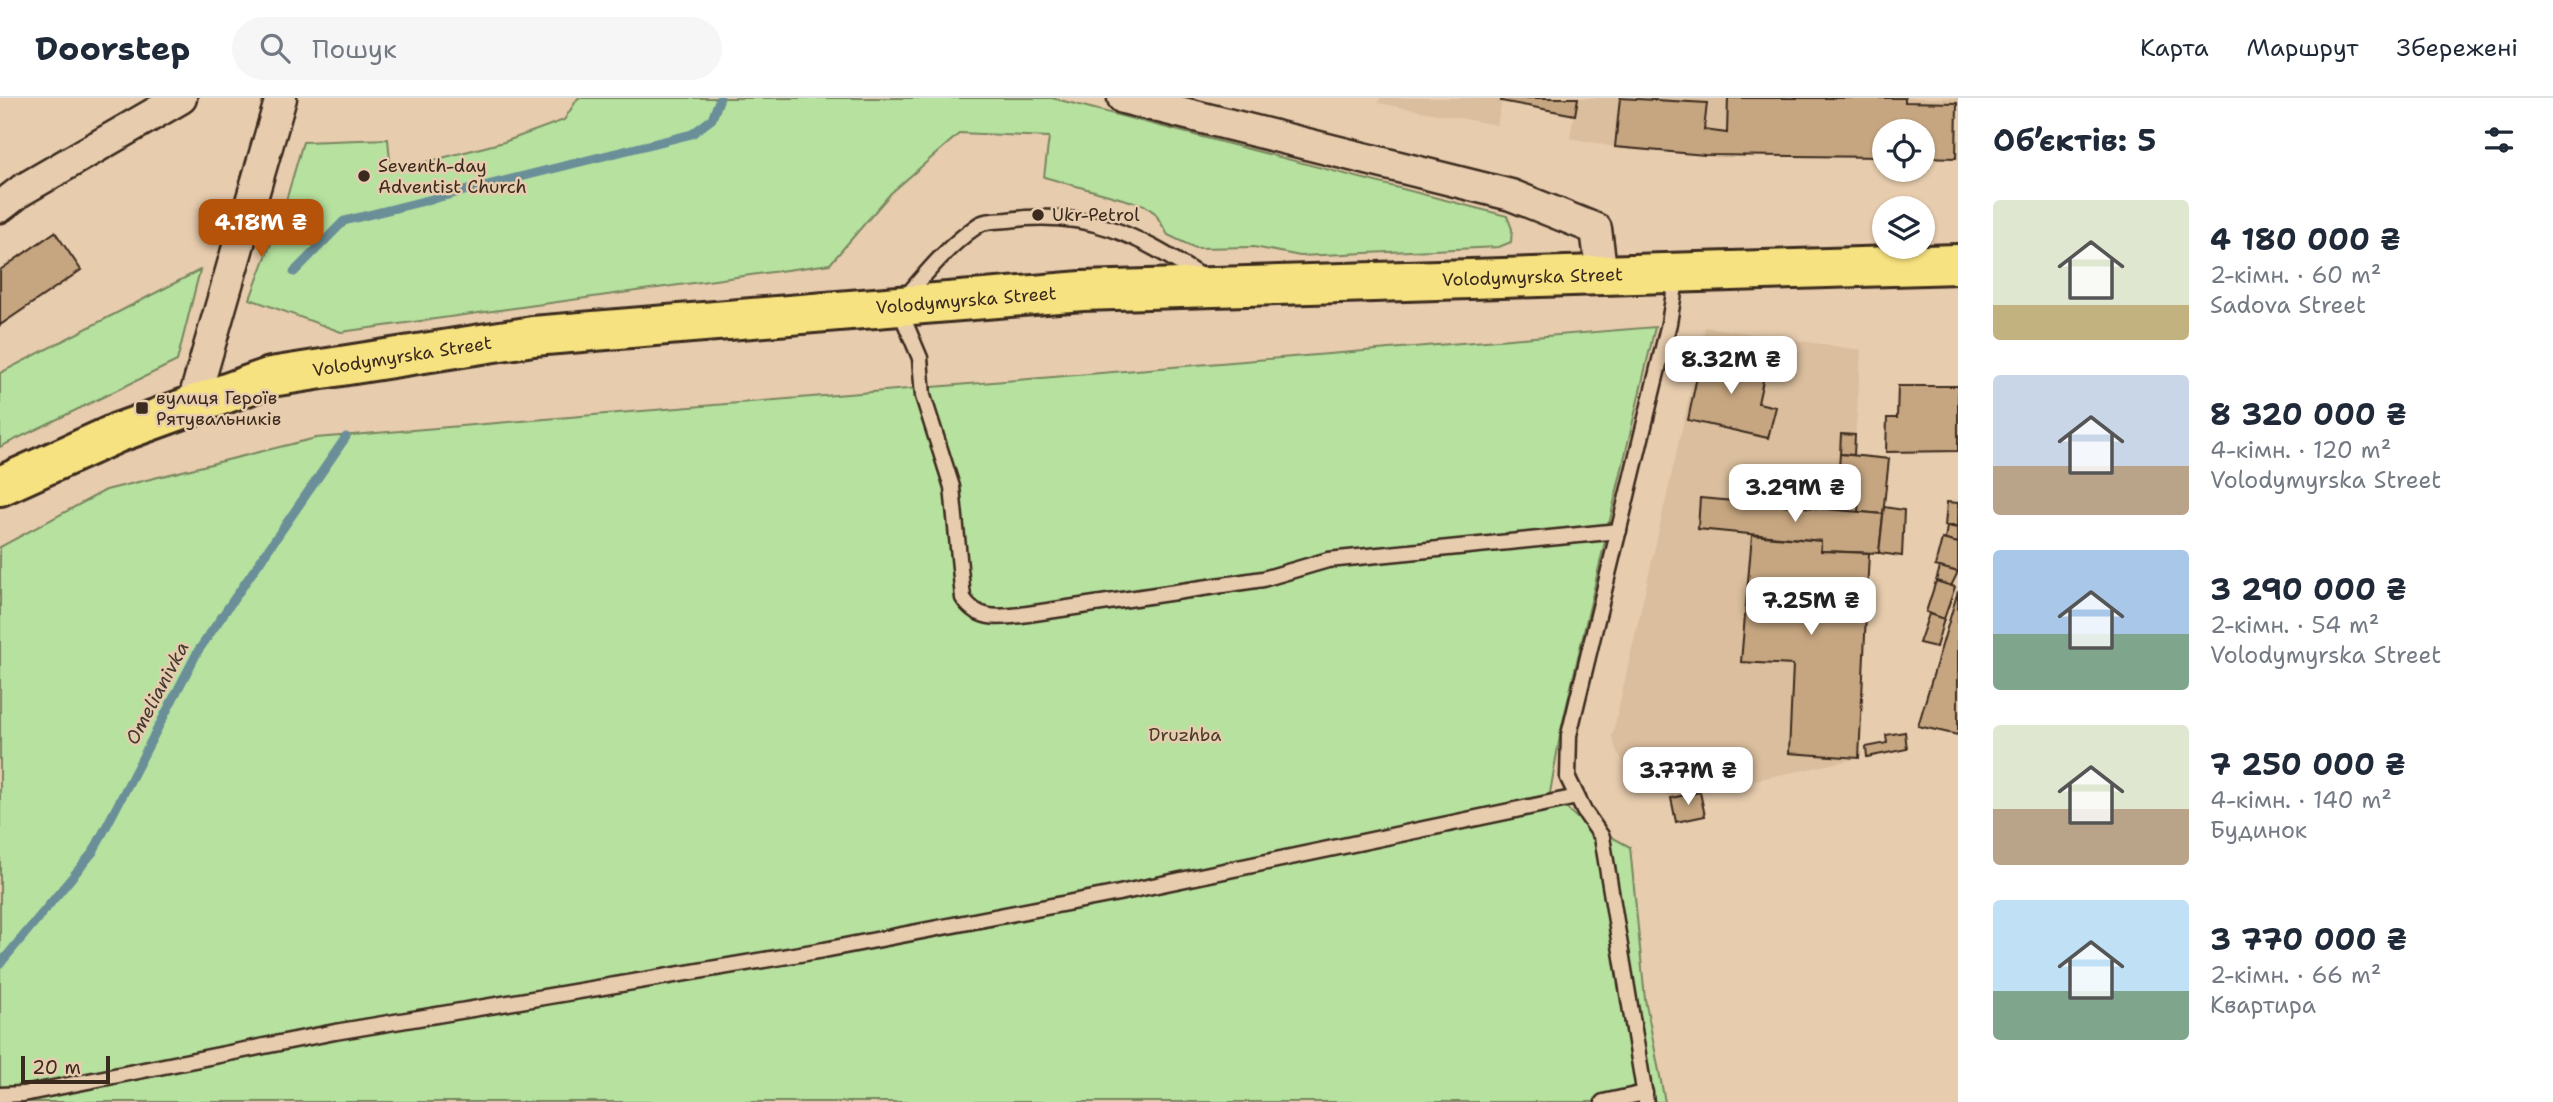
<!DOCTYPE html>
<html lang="uk">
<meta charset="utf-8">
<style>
:root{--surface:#fff;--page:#f6f6f7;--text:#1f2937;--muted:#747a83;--line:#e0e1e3;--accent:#b45309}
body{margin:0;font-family:"Shantell Sans",sans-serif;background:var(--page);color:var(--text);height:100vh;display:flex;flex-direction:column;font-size:26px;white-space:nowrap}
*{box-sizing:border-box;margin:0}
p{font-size:23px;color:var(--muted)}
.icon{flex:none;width:38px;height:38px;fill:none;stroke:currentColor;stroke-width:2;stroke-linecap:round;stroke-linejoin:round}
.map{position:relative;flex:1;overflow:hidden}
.details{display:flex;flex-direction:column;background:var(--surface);width:595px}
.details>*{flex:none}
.tools{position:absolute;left:1872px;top:21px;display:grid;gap:14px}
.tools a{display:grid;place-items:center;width:63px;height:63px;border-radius:50%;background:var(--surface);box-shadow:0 2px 5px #0004;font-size:35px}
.scale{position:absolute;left:21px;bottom:18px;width:89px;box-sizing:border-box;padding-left:7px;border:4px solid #3b2a1e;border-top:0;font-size:19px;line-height:24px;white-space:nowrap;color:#3b2a1e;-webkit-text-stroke:5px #e7ccae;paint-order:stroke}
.price{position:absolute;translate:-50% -60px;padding:0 16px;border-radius:14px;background:#fff;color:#222;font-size:23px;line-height:46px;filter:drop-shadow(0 2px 4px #0008)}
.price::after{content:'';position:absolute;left:50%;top:42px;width:21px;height:16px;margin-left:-10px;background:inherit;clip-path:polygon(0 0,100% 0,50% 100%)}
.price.current{background:var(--accent);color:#fff}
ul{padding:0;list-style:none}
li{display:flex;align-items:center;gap:21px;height:175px;padding:0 35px}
li span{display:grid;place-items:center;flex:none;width:196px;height:140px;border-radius:7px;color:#555}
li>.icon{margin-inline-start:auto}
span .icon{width:84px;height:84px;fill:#fffc;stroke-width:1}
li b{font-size:30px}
h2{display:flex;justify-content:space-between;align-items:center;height:84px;padding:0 35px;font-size:30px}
header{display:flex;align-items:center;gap:42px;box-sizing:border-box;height:98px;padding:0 35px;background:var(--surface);border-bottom:2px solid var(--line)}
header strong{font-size:33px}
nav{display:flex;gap:38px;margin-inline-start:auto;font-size:24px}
.search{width:490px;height:63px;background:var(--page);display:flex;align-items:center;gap:18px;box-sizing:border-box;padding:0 24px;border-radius:38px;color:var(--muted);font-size:26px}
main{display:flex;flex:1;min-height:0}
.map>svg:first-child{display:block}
.built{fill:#dabe9d}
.green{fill:#b6e19f;stroke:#78865e;stroke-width:2}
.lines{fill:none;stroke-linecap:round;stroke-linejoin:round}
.stream{stroke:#6a8f98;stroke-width:9}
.building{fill:#c6a681;stroke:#3b2a1e;stroke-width:2}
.service-casing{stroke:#3b2a1e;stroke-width:19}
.minor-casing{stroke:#3b2a1e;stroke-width:35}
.primary-casing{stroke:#3b2a1e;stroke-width:44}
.service{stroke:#e7ccae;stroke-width:14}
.minor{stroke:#e7ccae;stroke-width:30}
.primary{stroke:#f7e281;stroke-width:38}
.poi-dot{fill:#3b2a1e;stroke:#e7ccae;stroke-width:2.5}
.labels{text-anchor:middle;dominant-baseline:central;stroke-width:5;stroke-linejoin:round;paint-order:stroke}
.poi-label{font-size:18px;fill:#3b2a1e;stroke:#e7ccae;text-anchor:start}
.street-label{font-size:18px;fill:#3b2a1e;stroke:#e7ccae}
.park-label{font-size:18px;fill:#473c2b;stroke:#e7ccae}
.water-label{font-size:19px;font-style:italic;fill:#433b32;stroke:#e7ccae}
</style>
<header>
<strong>Doorstep</strong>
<div class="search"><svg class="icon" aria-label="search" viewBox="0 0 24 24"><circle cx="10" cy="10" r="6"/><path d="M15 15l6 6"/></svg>Пошук</div>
<nav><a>Карта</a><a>Маршрут</a><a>Збережені</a></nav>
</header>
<main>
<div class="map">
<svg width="1958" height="1004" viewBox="0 0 1958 1004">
<rect width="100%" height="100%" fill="#e7ccae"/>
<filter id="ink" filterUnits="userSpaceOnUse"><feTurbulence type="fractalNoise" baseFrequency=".0143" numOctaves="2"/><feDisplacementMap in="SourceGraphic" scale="14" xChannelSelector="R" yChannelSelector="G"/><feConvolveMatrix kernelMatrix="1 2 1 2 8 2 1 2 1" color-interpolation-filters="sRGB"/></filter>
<g filter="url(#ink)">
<g class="built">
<path d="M1380,0H1958V60L1923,59V33H1885V59L1705,57L1615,49L1570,40L1574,16L1502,3L1497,27L1378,5Z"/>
<path d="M1705,229L1861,252L1854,357L1889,361L1879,455H1869L1859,660L1671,700L1624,664L1617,654L1612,639Z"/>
</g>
<g class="green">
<path d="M578,0H1052L1507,118L1512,131L1511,144L1499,149L1300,158L1254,149L1195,150L1168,137L1155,115L1144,107L1044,79L1049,39L960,35L891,95L830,166L341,234L250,201L283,113L303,44L388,41L391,73L504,44L564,22Z"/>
<path d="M200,172L177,263L0,349V275Z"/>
<path d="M1655,229L1561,632L1550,695L1578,721L1630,749L1645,901L1665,1004H0V449L106,392L316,340Z"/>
</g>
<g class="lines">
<g class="stream">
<path d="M294,174L344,123L692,36L712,21L720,0"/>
<path d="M0,866L93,754L198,553L346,339"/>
</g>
</g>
<g class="building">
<path d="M1502,0H1578L1575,17L1501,3Z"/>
<path d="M1620,0L1707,5L1704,32L1727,35L1728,0H1905V4L1957,5L1956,60L1923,59V33H1885V59L1705,57L1615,49Z"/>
<path d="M55,134L81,172L0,227V172Z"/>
<path d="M1702,254L1766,269L1758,305L1776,309L1768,340L1688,322Z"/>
<path d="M1898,288H1958V353L1886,354L1887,320H1897Z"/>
<path d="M1841,336L1855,337L1854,357L1840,356Z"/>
<path d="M1840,356L1889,361L1883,416L1858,414L1859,399L1837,397Z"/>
<path d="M1700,400L1883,416L1879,455L1821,453V443L1698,431Z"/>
<path d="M1947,404L1958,405V428H1945Z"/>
<path d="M1884,409L1904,412L1902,458L1879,455Z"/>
<path d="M1947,428L1958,430V445L1945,442Z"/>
<path d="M1752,437L1821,443V453L1869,455L1859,660L1789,655L1793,567L1741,564Z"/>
<path d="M1942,441L1958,445V474L1935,468Z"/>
<path d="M1940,469L1958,474L1951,488L1936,483Z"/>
<path d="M1936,483L1955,489L1944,521L1926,514Z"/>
<path d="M1958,493V637L1918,628Z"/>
<path d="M1929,516L1944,521L1936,549L1919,545Z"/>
<path d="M1905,634L1907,651L1867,659L1866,649L1887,645L1886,637Z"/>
<path d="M1700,694L1705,718L1676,724L1671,700Z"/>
</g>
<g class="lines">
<defs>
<g id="service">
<path d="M1202,179C1137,137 1088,111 1008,122C998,123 984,122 977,128C946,149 922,180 898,208L920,260L923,298L952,389L963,500C977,522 997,520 1021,517L1263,481L1328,462L1619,433"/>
<path d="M0,997L23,996L335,934L824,852L1119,795L1577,699"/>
<path d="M1603,1004L1645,995"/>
<path d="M1646,1004L1602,739L1584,713L1568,680L1569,637L1669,225L1677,177"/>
</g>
<g id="minor">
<path d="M1123,0L1511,97L1596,131L1602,178"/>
<path d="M0,109L22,92L181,0"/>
<path d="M192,308L281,0"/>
</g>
<g id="primary">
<path id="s1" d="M0,388L117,335L271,279L533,238L1082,193L1958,166"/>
</g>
</defs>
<use href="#service" class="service-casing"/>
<use href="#minor" class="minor-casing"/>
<use href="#primary" class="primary-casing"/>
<use href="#service" class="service"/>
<use href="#minor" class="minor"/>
<use href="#primary" class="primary"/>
</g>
</g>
<g class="poi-dot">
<circle cx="364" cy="78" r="7"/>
<circle cx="1038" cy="117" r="7"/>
<rect x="135" y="303" width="14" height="14" rx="3.5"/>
</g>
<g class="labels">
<g class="poi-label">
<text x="378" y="68">Seventh-day<tspan x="378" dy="21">Adventist Church</tspan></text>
<text x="1052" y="117">Ukr-Petrol</text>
<text x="156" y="300">вулиця Героїв<tspan x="156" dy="21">Рятувальників</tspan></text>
</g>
<g class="street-label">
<text stroke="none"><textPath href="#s1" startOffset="1559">Volodymyrska Street</textPath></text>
<text stroke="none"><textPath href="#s1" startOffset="992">Volodymyrska Street</textPath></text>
<text stroke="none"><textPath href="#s1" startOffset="425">Volodymyrska Street</textPath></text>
</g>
<g class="park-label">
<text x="1185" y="637">Druzhba</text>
</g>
<g class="water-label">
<text transform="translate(157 595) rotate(-62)">Omelianivka</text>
</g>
</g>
</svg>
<div class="tools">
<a><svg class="icon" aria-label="locate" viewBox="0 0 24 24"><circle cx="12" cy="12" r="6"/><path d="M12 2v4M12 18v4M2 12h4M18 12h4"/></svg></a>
<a><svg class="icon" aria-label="layers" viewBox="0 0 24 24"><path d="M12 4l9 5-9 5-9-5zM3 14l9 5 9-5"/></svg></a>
</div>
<div class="scale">20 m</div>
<b class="price current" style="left:261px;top:161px">4.18M ₴</b>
<b class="price" style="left:1731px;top:298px">8.32M ₴</b>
<b class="price" style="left:1795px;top:426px">3.29M ₴</b>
<b class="price" style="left:1811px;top:539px">7.25M ₴</b>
<b class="price" style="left:1688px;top:709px">3.77M ₴</b>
</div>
<section class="details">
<h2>Об’єктів: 5<svg class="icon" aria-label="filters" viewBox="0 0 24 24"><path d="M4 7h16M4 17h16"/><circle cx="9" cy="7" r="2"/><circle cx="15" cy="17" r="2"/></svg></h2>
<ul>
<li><span style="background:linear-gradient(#dfe7d0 75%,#c2b280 0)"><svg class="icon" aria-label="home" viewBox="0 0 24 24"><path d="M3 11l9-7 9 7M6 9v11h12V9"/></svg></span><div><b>4 180 000 ₴</b><p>2-кімн. · 60 m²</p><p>Sadova Street</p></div></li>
<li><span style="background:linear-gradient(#c9d6e8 65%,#b9a48a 0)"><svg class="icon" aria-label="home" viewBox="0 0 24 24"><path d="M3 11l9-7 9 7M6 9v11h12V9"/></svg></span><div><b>8 320 000 ₴</b><p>4-кімн. · 120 m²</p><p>Volodymyrska Street</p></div></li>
<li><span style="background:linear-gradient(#a9c7e8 60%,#7fa58c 0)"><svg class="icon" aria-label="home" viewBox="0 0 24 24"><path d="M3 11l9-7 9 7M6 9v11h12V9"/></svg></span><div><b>3 290 000 ₴</b><p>2-кімн. · 54 m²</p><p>Volodymyrska Street</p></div></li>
<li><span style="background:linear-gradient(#dfe7d0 60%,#b9a48a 0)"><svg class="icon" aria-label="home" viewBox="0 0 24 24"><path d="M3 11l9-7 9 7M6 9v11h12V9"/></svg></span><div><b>7 250 000 ₴</b><p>4-кімн. · 140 m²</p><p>Будинок</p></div></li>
<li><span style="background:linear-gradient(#bfe0f5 65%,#7fa58c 0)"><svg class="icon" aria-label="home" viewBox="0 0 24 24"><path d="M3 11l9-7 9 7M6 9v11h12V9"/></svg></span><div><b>3 770 000 ₴</b><p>2-кімн. · 66 m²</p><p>Квартира</p></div></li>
</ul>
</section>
</main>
